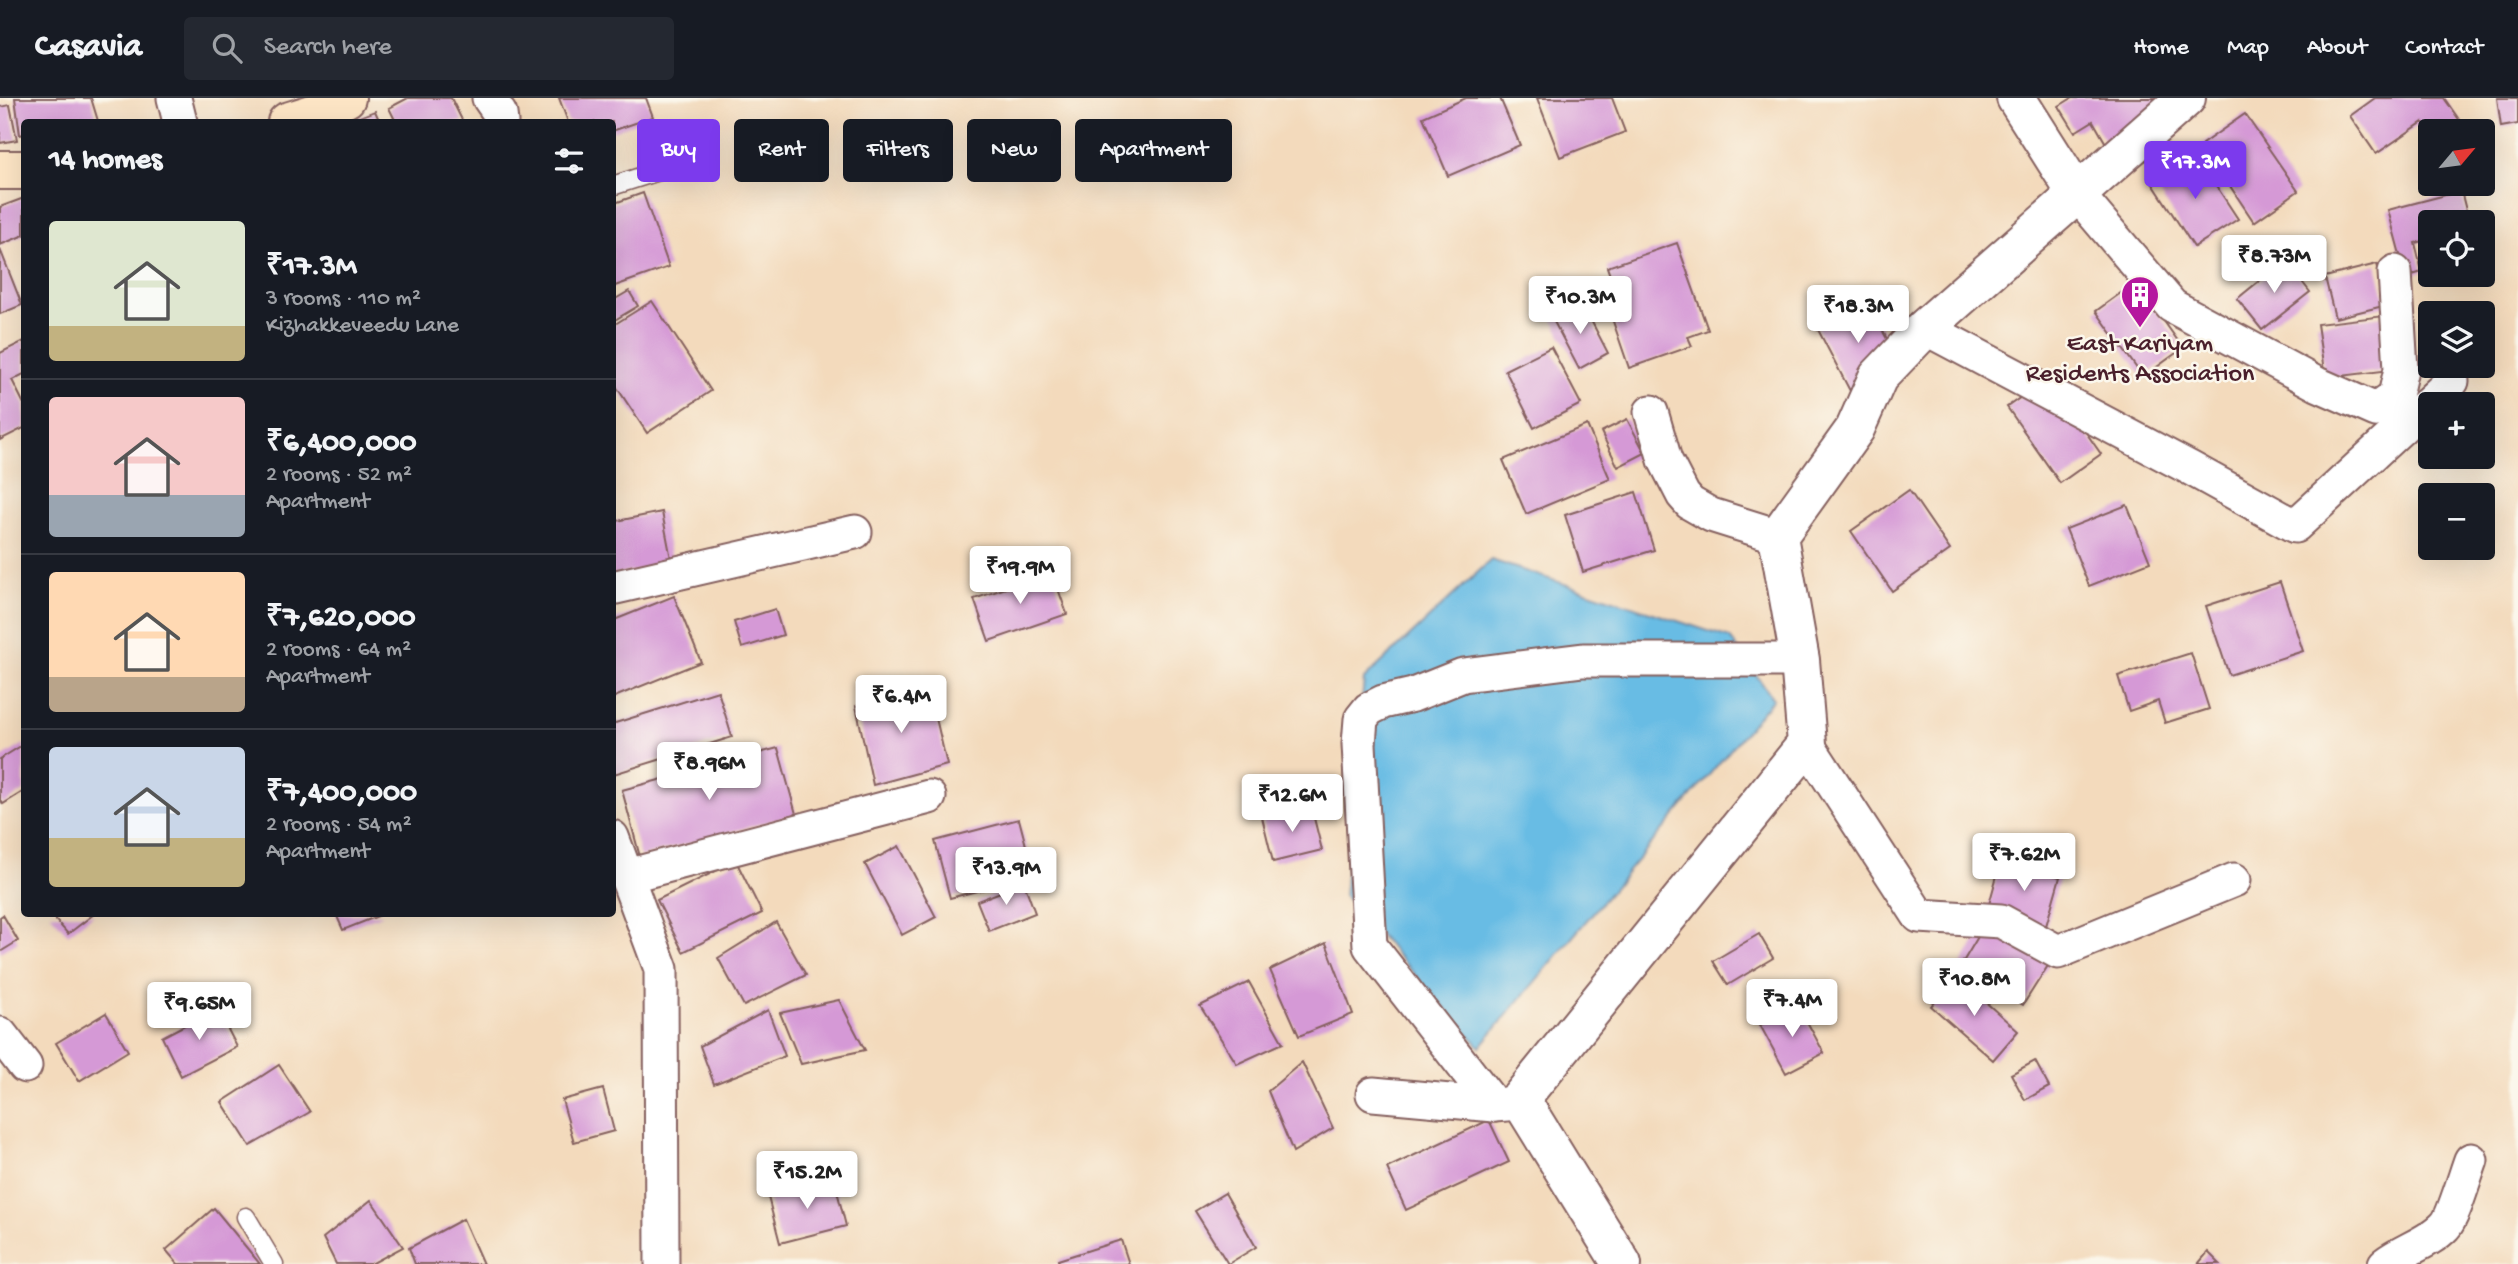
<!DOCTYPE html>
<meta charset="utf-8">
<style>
:root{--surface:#171b24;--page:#242831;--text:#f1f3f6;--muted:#9ea1a6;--line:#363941;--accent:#7c3aed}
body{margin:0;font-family:"Gochi Hand",sans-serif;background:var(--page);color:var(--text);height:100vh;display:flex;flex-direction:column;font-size:26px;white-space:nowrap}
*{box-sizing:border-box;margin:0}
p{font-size:23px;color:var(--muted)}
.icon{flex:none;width:38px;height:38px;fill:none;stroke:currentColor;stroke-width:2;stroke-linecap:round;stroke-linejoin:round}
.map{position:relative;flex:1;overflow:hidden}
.sheet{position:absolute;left:21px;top:21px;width:595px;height:798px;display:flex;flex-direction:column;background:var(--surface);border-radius:7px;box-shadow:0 7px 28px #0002}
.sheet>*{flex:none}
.guide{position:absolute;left:637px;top:21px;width:665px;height:63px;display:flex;gap:14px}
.needle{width:46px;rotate:61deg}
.fabs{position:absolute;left:2418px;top:21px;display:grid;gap:14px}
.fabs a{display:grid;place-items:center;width:77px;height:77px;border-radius:7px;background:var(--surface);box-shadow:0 7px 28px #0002;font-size:35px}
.price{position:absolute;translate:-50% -60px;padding:0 16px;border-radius:7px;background:#fff;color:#222;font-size:23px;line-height:46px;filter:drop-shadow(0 2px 4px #0008)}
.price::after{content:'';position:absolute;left:50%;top:42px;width:21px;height:16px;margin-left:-10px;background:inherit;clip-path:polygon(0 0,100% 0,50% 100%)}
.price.active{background:var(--accent);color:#fff}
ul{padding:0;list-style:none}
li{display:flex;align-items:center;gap:21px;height:175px;padding:0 28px}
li+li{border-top:2px solid var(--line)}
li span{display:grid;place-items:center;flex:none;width:196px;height:140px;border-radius:7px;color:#555}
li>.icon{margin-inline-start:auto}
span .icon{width:84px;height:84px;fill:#fffc;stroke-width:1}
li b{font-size:30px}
h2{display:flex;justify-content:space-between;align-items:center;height:84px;padding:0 28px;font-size:30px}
.pill{padding:0 24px;border-radius:7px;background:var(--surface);box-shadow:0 7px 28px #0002;font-size:24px;line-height:63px}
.pill.active{background:var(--accent);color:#fff}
header{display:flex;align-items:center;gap:42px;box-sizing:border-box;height:98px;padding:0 35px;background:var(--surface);border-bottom:2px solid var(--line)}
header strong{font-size:33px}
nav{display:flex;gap:38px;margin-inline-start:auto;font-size:24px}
.search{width:490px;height:63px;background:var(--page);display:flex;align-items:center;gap:18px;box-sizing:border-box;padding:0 24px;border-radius:7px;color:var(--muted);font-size:26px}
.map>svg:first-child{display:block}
.water{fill:#67bce4;stroke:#586e88;stroke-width:2}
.building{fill:#d599d6}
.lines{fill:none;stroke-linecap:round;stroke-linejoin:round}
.service-casing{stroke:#85605e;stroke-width:21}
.minor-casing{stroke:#85605e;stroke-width:37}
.tertiary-casing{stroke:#85605e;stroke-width:42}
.secondary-casing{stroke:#85605e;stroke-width:42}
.service{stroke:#fff;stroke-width:18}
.minor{stroke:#fff;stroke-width:33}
.tertiary{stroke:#fff;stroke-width:38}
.secondary{stroke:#fde5c5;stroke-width:38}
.labels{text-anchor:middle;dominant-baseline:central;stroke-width:5;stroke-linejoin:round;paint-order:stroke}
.poi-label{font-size:26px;fill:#4a1f2b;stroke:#fbf7ec}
</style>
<header>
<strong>Casavia</strong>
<div class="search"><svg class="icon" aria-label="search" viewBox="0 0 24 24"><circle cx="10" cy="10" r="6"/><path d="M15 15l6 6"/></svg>Search here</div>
<nav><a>Home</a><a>Map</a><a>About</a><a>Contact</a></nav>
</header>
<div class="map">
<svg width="2518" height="1166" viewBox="0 0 2518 1166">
<rect width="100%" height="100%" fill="#fbf7ec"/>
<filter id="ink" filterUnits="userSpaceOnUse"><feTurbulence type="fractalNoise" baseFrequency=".0143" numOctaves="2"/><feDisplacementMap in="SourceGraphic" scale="14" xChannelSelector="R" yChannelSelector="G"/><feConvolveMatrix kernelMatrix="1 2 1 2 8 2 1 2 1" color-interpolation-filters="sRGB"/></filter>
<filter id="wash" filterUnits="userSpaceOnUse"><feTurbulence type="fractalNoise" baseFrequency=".00686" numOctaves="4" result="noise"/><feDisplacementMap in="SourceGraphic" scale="28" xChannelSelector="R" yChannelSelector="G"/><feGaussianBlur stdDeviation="1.57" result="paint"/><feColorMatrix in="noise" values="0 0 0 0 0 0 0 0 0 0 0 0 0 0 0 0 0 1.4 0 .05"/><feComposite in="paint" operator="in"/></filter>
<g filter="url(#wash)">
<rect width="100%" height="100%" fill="#f3dabc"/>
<path class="water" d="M1491,462L1730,540L1773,601L1480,949L1344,798L1364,581Z"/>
<g id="blocks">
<g class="building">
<path d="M15,0H91L98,23L24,24V36L20,37Z"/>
<path d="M408,0H451L463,24H396L389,10Z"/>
<path d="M559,0H646L653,19L612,33V24H568Z"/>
<path d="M1466,0H1500L1520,47L1448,78L1423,19Z"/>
<path d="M1537,0H1612L1625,34L1560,59Z"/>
<path d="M2072,0H2179L2108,49L2093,23L2075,34L2059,8Z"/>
<path d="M2375,0H2444L2467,33H2431V36L2423,24L2376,56L2350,18Z"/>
<path d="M2497,0H2518V26L2501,29Z"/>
<path d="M10,7L17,42L0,45V9Z"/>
<path d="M375,13L380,24H347Z"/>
<path d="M2245,16L2298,93L2254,124L2202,46Z"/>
<path d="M2196,57L2238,121L2194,149L2153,86Z"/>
<path d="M2461,93L2469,124H2431V141L2415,145L2422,174L2406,179L2388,112Z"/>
<path d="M643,95L669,169L612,189V106Z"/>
<path d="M24,100V137L0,147V109Z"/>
<path d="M1677,145L1708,232L1688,239L1692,248L1629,270L1606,203L1618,199L1607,169Z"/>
<path d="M0,151L22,207L0,216Z"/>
<path d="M2285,162L2310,194L2262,232L2237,201Z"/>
<path d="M2377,166L2387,207L2335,220L2325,179Z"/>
<path d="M2136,184L2183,250L2143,279L2096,213Z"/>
<path d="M629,193L638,208L613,223L612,203Z"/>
<path d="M1865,200L1901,267L1850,293L1815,226Z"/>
<path d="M652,203L711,293L647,335L612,282V228Z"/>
<path d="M1582,205L1608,255L1579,271L1552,220Z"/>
<path d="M2384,218L2391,272L2325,280L2317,226Z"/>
<path d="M24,243V276L12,282L24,306V330L0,342V255Z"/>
<path d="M1551,249L1581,306L1534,330L1505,272Z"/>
<path d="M2048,280L2101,356L2060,385L2007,309Z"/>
<path d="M1627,321L1645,355L1618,369L1601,334Z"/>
<path d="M1587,327L1610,381L1526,416L1503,362Z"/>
<path d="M1909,392L1950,452L1892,493L1851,433Z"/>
<path d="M1636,394L1654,452L1583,474L1565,417Z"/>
<path d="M2127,407L2150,464L2089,488L2066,431Z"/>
<path d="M662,414L672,466L612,477V424Z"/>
<path d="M1052,474L1067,516L989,543L974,501Z"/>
<path d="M2280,484L2303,553L2229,577L2206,508Z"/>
<path d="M674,498L701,564L612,600V523Z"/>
<path d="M775,511L783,537L742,550L734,524Z"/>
<path d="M2191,555L2209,611L2165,625L2158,603L2129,613L2118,578Z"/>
<path d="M928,586L947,667L873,687L856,608Z"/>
<path d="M718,593L732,639L614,676L612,626Z"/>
<path d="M24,646V693L3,706L0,701V661Z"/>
<path d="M778,650L796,716L640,759L622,692Z"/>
<path d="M1311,708L1322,752L1273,764L1262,719Z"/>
<path d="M1019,721L1034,778L950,800L935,743Z"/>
<path d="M899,748L936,819L902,837L865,766Z"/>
<path d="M736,763L762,815L683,854L657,802Z"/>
<path d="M2001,763L2060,779L2046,828L1988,810Z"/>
<path d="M1024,785L1035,815L989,833L977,803Z"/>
<path d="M50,816H94L68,836Z"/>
<path d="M336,816H383L343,832Z"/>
<path d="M3,817L18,843L0,854V819Z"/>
<path d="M776,824L806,877L744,908L718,860Z"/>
<path d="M1985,827L2049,866L2023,907L1960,869Z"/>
<path d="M1759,836L1773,860L1728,887L1713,863Z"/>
<path d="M1326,845L1353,916L1299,938L1270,872Z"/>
<path d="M1956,878L2018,933L1993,962L1931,908Z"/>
<path d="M1249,884L1283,945L1237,966L1200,908Z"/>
<path d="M839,902L865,952L801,966L780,915Z"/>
<path d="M1798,907L1824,955L1786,975L1760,927Z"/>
<path d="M217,910L237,949L181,978L162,939Z"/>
<path d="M768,912L785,958L714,986L700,948Z"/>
<path d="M106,915L128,953L79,983L56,945Z"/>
<path d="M2035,963L2049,989L2025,1002L2011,976Z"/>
<path d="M1302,964L1333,1030L1293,1054L1268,993Z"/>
<path d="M279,967L310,1014L250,1048L222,1004Z"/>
<path d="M603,991L614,1033L574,1044L562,1002Z"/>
<path d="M1489,1022L1509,1064L1406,1112L1387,1070Z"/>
<path d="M834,1081L846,1128L780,1145L768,1099Z"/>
<path d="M1225,1095L1256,1149L1228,1166L1195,1113Z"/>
<path d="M371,1102L403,1149L371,1166H336L323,1140Z"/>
<path d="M214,1110L260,1166H178L166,1152Z"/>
<path d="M463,1121L483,1166H415L409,1150Z"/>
<path d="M1121,1142L1129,1166H1059L1058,1162Z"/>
<path d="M2208,1154L2220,1166H2198Z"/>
</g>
</g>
</g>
<g filter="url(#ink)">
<use href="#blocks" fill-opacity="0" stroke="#85605e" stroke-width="2"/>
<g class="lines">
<defs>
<g id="service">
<path d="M612,88L687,64"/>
<path d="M246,1119L274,1166"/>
</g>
<g id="minor">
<path d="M174,0L180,24"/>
<path d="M489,0L500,16L501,24"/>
<path d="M2077,96L2172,208L2317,286L2376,312L2395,298L2401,271L2395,174"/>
<path d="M1925,230L2190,370L2295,428L2452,283"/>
<path d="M1651,314L1665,362L1683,397L1690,405L1711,417L1778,438"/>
<path d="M612,490L855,434"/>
<path d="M1807,646L1919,818L2001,823L2058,854L2234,782"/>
<path d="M612,739L661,871L662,1166"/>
<path d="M627,778L929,699"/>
<path d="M0,936L25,968"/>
<path d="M1373,996L1494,1007"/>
<path d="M1520,1001L1507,1006L1494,1007L1370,848L1359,646L1361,621L1369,611L1383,604L1413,597L1463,577L1583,562H1800"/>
<path d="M2385,1166C2403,1152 2429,1145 2445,1128C2453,1120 2466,1075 2471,1062"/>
</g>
<g id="tertiary">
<path d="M2016,0L2077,96"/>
<path d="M1622,1166L1520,1001L1807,646L1800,562L1778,438L1855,331L1878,279L1925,230L2186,0"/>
</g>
<g id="secondary">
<path d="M287,24L319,14L346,0"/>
<path d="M0,72H24"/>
</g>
</defs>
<use href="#service" class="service-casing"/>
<use href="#minor" class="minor-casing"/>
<use href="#tertiary" class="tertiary-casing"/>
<use href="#secondary" class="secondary-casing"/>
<use href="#service" class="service"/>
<use href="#minor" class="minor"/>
<use href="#tertiary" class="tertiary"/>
<use href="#secondary" class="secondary"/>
</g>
</g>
<defs>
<symbol id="building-pin" viewBox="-11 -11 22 30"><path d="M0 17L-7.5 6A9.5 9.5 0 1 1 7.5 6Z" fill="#b5179e" stroke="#fbf7ec"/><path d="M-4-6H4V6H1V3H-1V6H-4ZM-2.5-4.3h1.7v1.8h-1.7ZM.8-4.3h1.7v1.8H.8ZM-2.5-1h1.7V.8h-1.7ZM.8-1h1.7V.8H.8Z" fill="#fff"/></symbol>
</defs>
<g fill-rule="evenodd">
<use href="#building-pin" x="2118" y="175" width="44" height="60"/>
</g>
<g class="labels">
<g class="poi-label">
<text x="2140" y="247">East Kariyam<tspan x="2140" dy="30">Residents Association</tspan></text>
</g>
</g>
</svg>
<div class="fabs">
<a><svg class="needle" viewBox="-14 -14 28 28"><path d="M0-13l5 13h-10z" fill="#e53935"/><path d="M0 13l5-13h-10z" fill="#9ea1a6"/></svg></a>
<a><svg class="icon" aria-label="locate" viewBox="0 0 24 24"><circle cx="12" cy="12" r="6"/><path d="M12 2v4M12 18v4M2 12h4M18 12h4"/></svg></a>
<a><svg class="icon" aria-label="layers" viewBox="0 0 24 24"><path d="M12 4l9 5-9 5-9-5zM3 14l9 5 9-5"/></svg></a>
<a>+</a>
<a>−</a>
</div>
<b class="price active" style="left:2195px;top:103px">₹17.3M</b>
<b class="price" style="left:2274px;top:197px">₹8.73M</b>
<b class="price" style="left:1580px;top:238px">₹10.3M</b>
<b class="price" style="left:1858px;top:247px">₹18.3M</b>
<b class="price" style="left:1020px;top:508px">₹19.9M</b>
<b class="price" style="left:901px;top:637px">₹6.4M</b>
<b class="price" style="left:709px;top:704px">₹8.96M</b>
<b class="price" style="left:1292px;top:736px">₹12.6M</b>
<b class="price" style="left:2024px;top:795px">₹7.62M</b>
<b class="price" style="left:1006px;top:809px">₹13.9M</b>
<b class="price" style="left:1974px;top:920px">₹10.8M</b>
<b class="price" style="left:1792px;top:941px">₹7.4M</b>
<b class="price" style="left:199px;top:944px">₹9.65M</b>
<b class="price" style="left:807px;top:1113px">₹15.2M</b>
<div class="guide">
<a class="pill active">Buy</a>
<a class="pill">Rent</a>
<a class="pill">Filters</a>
<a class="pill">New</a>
<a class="pill">Apartment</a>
</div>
<section class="sheet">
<h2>14 homes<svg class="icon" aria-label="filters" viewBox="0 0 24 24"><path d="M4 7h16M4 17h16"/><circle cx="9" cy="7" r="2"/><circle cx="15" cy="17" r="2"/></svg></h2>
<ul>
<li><span style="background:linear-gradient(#dfe7d0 75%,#c2b280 0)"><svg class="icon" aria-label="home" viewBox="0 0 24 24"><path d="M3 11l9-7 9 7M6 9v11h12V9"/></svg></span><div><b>₹17.3M</b><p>3 rooms · 110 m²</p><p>Kizhakkeveedu Lane</p></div></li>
<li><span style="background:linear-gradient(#f6c9c9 70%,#9aa5b1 0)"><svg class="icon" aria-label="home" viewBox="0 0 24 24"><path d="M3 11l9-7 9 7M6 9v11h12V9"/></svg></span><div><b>₹6,400,000</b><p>2 rooms · 52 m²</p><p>Apartment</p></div></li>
<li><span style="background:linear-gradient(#ffd9b3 75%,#b9a48a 0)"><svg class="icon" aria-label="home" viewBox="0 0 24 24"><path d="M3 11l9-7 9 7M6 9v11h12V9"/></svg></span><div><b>₹7,620,000</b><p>2 rooms · 64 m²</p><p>Apartment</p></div></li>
<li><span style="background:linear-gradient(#c9d6e8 65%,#c2b280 0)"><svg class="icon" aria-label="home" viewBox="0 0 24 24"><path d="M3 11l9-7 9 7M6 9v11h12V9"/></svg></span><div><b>₹7,400,000</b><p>2 rooms · 54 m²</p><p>Apartment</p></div></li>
</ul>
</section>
</div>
